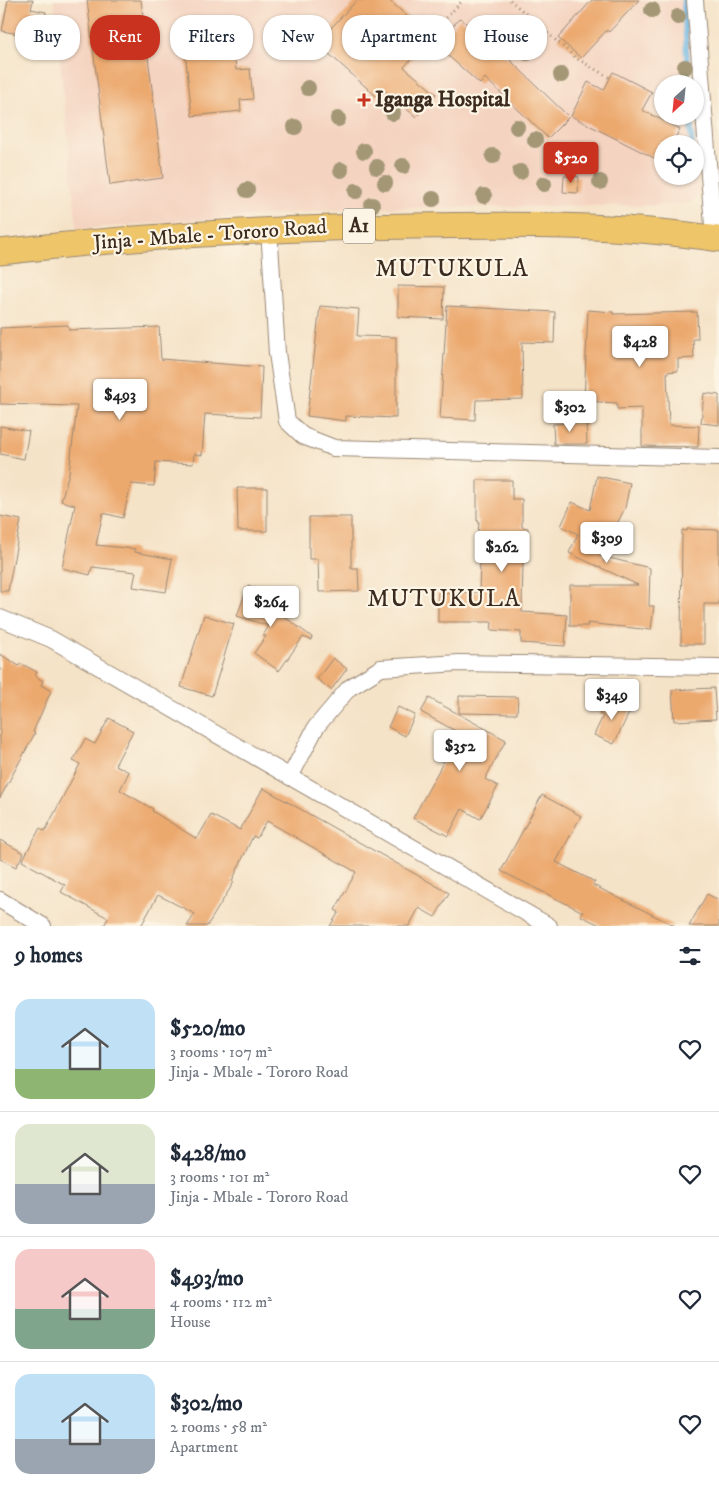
<!DOCTYPE html>
<meta charset="utf-8">
<style>
:root{--surface:#fff;--page:#f2f2f3;--text:#1f2937;--muted:#747a83;--line:#e0e1e3;--accent:#c8321e}
body{margin:0;font-family:"IM FELL DW Pica",serif;background:var(--page);color:var(--text);height:100vh;display:flex;flex-direction:column;font-size:19px;white-space:nowrap}
*{box-sizing:border-box;margin:0}
p{font-size:16px;color:var(--muted)}
.icon{flex:none;width:28px;height:28px;fill:none;stroke:currentColor;stroke-width:2;stroke-linecap:round;stroke-linejoin:round}
.map{position:relative;height:926px;overflow:hidden}
.sheet{display:flex;flex-direction:column;background:var(--surface);flex:1}
.sheet>*{flex:none}
.banner{position:absolute;left:15px;top:15px;width:690px;height:45px;display:flex;gap:10px}
.needle{width:32px;rotate:207deg}
.buttons{position:absolute;left:654px;top:75px;display:grid;gap:10px}
.buttons a{display:grid;place-items:center;width:50px;height:50px;border-radius:50%;background:var(--surface);box-shadow:0 1px 4px #0004;font-size:25px}
.price{position:absolute;translate:-50% -42px;padding:0 11px;border-radius:5px;background:#fff;color:#222;font-size:16px;line-height:32px;filter:drop-shadow(0 1px 2px #0008)}
.price::after{content:'';position:absolute;left:50%;top:30px;width:15px;height:11px;margin-left:-8px;background:inherit;clip-path:polygon(0 0,100% 0,50% 100%)}
.price.on{background:var(--accent);color:#fff}
ul{padding:0;list-style:none}
li{display:flex;align-items:center;gap:15px;height:125px;padding:0 15px}
li+li{border-top:1px solid var(--line)}
li span{display:grid;place-items:center;flex:none;width:140px;height:100px;border-radius:15px;color:#555}
li>.icon{margin-inline-start:auto}
span .icon{width:60px;height:60px;fill:#fffc;stroke-width:1}
li b{font-size:21px}
h2{display:flex;justify-content:space-between;align-items:center;height:60px;padding:0 15px;font-size:21px}
.pill{padding:0 18px;border-radius:20px;background:var(--surface);box-shadow:0 1px 4px #0004;font-size:18px;line-height:45px}
.pill.on{background:var(--accent);color:#fff}
.map>svg:first-child{display:block}
.built{fill:#f4d3c0;fill-rule:evenodd}
.lines{fill:none;stroke-linecap:round;stroke-linejoin:round}
.stream{stroke:#6bb5e3;stroke-width:5.5}
.building{fill:#eca96e}
.minor-casing{stroke:#988673;stroke-width:18}
.primary-casing{stroke:#988673;stroke-width:27}
.path{stroke:#988673;stroke-width:3;stroke-dasharray:1 4;stroke-linecap:butt}
.minor{stroke:#fff;stroke-width:16}
.primary{stroke:#eec569;stroke-width:25}
.tree{fill:#a39776}
.poi-dot{fill:#c8321e;stroke:#fcf5e5;stroke-width:2}
.labels{text-anchor:middle;dominant-baseline:central;stroke-width:4.5;stroke-linejoin:round;paint-order:stroke}
.shield{fill:#fcf5e5;stroke:#75675a;stroke-width:1}
.shield-label{font-size:20px;font-weight:bold;fill:#3b2a1e}
.poi-label{font-size:21px;font-weight:bold;fill:#3b2a1e;stroke:#fcf5e5;text-anchor:start}
.street-label{font-size:21px;fill:#3b2a1e;stroke:#fcf5e5}
.quarter-label{font-size:24px;letter-spacing:1px;fill:#3b2a1e;stroke:#fcf5e5}
</style>
<div class="map">
<svg width="719" height="926" viewBox="0 0 719 926">
<rect width="100%" height="100%" fill="#fcf5e5"/>
<filter id="ink" filterUnits="userSpaceOnUse"><feTurbulence type="fractalNoise" baseFrequency=".02" numOctaves="2"/><feDisplacementMap in="SourceGraphic" scale="10" xChannelSelector="R" yChannelSelector="G"/><feConvolveMatrix kernelMatrix="1 2 1 2 8 2 1 2 1" color-interpolation-filters="sRGB"/></filter>
<filter id="wash" filterUnits="userSpaceOnUse"><feTurbulence type="fractalNoise" baseFrequency=".0096" numOctaves="4" result="noise"/><feDisplacementMap in="SourceGraphic" scale="20" xChannelSelector="R" yChannelSelector="G"/><feGaussianBlur stdDeviation="1.12" result="paint"/><feColorMatrix in="noise" values="0 0 0 0 0 0 0 0 0 0 0 0 0 0 0 0 0 1.4 0 .05"/><feComposite in="paint" operator="in"/></filter>
<g filter="url(#wash)">
<rect width="100%" height="100%" fill="#f5e3c8"/>
<path class="built" d="M54,0H687L692,84H662V116H695L700,194L691,203L671,205L363,208L77,229ZM662,144H695V176H662Z"/>
<g class="lines">
<g class="stream">
<path d="M684,0L688,84"/>
<path d="M690,116L692,144"/>
</g>
</g>
<g id="blocks">
<g class="building">
<path d="M8,0H33L31,9L46,12L41,38L2,31Z"/>
<path d="M87,0H141L163,178L110,185Z"/>
<path d="M357,0H389L431,38L404,67L436,94L416,117L384,90L377,97L317,43Z"/>
<path d="M592,0H639L609,32L607,30L581,58L558,38Z"/>
<path d="M231,18L236,70L250,69L253,99L240,100L241,111L192,116L182,23Z"/>
<path d="M460,18L510,60L569,117L548,138L485,78L480,84L436,45Z"/>
<path d="M613,72L652,92L642,110L680,129L672,144H662V162L571,116L588,82L604,90Z"/>
<path d="M564,176L579,177L578,193L563,192Z"/>
<path d="M398,286L444,287L443,319L398,317Z"/>
<path d="M320,306L359,309L357,336L396,337V418L346,416V421L307,416Z"/>
<path d="M447,306L555,312L554,343L522,342L523,399L476,400L475,420L440,418Z"/>
<path d="M588,310L613,312V314L697,312L698,339H693L694,358L678,359V371L667,372L669,425L699,426L698,447L642,446V408L617,409V403L584,401Z"/>
<path d="M68,325L69,330L159,327L161,359L262,367L260,417L205,414L202,455L194,454L193,464L156,462L154,486L131,484L123,518L103,513L96,545L135,549V552L172,559L166,592L133,587L136,572L92,567L90,575L62,568L75,505L61,501L69,473L77,406L0,404V328Z"/>
<path d="M704,393L719,395V425L701,423Z"/>
<path d="M586,422L587,444H554L553,424Z"/>
<path d="M0,426L29,431L24,459L0,454Z"/>
<path d="M597,476L630,483L625,508L601,556L650,568L649,606H654L651,630L587,623L588,626H570V585H638L569,553L578,534L561,526L572,502L590,510Z"/>
<path d="M477,480H512V499H522V527L528,528L526,562H523L522,612L567,615L565,646L521,643V632L491,630L492,622H438V593L479,592L480,558H476L479,521H477Z"/>
<path d="M237,488H267V531H238Z"/>
<path d="M0,516L21,520L8,591H0Z"/>
<path d="M309,517H351V568H358L359,591L319,592L318,559H309Z"/>
<path d="M687,529L719,530V604H704V644H681L682,530L687,531Z"/>
<path d="M248,585L261,590L260,594L277,599L274,609L312,637L311,640L303,637L279,671L254,653L266,636L263,635L269,626L237,616Z"/>
<path d="M204,615L234,624L212,696L181,687Z"/>
<path d="M0,654L19,666L20,663L37,672L35,676L43,681L41,685L51,691L33,732L35,733L0,798Z"/>
<path d="M333,658L347,669L331,690L317,679Z"/>
<path d="M714,688L716,719L674,721L672,690Z"/>
<path d="M459,696L518,697L517,714L459,713Z"/>
<path d="M429,698L506,740L485,779L498,786L480,819L462,809L448,836L413,818L459,733L421,712Z"/>
<path d="M606,698L631,709L614,744L594,735L603,716L599,714Z"/>
<path d="M398,707L415,715L405,736L388,727Z"/>
<path d="M109,718L133,731L115,765L129,772L120,790L153,809L152,811L197,839L211,815L240,830L263,788L449,893L435,917L419,908L409,926H330L339,912L335,910L356,872L267,821L257,838L253,836L232,881L234,882L207,926H187L195,914L158,895L141,926H104L108,918L61,892L65,885L22,861L40,828L45,831L80,764L73,761L85,739L95,744Z"/>
<path d="M542,795L581,816L556,862L595,882L593,885L675,926H602L581,916L583,912L501,871Z"/>
<path d="M0,840L24,853L16,867L0,859Z"/>
<path d="M707,894L719,900V926H689Z"/>
</g>
</g>
</g>
<g filter="url(#ink)">
<use href="#blocks" fill-opacity="0" stroke="#988673" stroke-width="1"/>
<g class="lines">
<defs>
<g id="minor">
<path d="M695,0L714,238"/>
<path d="M269,229L277,353L287,421L303,436L334,448L719,458"/>
<path d="M0,618L51,639L549,926"/>
<path d="M290,777L316,727L349,688L381,668L459,663L719,667"/>
<path d="M0,900L43,926"/>
</g>
<path id="primary" d="M0,252C139,236 274,228 414,226C516,224 618,224 719,239"/>
</defs>
<use href="#minor" class="minor-casing"/>
<use href="#primary" class="primary-casing"/>
<g class="path">
<path d="M510,0L576,58L610,78"/>
<path d="M429,36L463,0"/>
</g>
<use href="#minor" class="minor"/>
<use href="#primary" class="primary"/>
</g>
<g class="tree">
<circle cx="652" cy="10" r="8"/>
<circle cx="678" cy="17" r="8"/>
<circle cx="300" cy="32" r="8"/>
<circle cx="527" cy="53" r="8"/>
<circle cx="685" cy="67" r="8"/>
<circle cx="561" cy="75" r="8"/>
<circle cx="308" cy="88" r="8"/>
<circle cx="393" cy="113" r="8"/>
<circle cx="338" cy="119" r="8"/>
<circle cx="295" cy="127" r="8"/>
<circle cx="517" cy="127" r="8"/>
<circle cx="535" cy="140" r="8"/>
<circle cx="364" cy="151" r="8"/>
<circle cx="567" cy="151" r="8"/>
<circle cx="493" cy="156" r="8"/>
<circle cx="403" cy="166" r="8"/>
<circle cx="377" cy="167" r="8"/>
<circle cx="341" cy="170" r="8"/>
<circle cx="520" cy="172" r="8"/>
<circle cx="600" cy="182" r="8"/>
<circle cx="385" cy="183" r="8"/>
<circle cx="544" cy="184" r="8"/>
<circle cx="247" cy="190" r="8"/>
<circle cx="356" cy="191" r="8"/>
<circle cx="484" cy="196" r="8"/>
<circle cx="433" cy="199" r="8"/>
<circle cx="372" cy="205" r="8"/>
</g>
</g>
<path class="poi-dot" d="M361.5 92.5h5v5h5v5h-5v5h-5v-5h-5v-5h5z"/>
<g class="labels">
<rect class="shield" x="343" y="208.5" width="32" height="35" rx="4"/>
<g class="shield-label">
<text x="359" y="226">A1</text>
</g>
<g class="poi-label">
<text x="375" y="100">Iganga Hospital</text>
</g>
<g class="street-label">
<text transform="translate(210 235) rotate(-4)">Jinja - Mbale - Tororo Road</text>
</g>
<g class="quarter-label">
<text x="452" y="269">MUTUKULA</text>
<text x="444" y="599">MUTUKULA</text>
</g>
</g>
</svg>
<div class="buttons">
<a><svg class="needle" viewBox="-14 -14 28 28"><path d="M0-13l5 13h-10z" fill="#e53935"/><path d="M0 13l5-13h-10z" fill="#747a83"/></svg></a>
<a><svg class="icon" aria-label="locate" viewBox="0 0 24 24"><circle cx="12" cy="12" r="6"/><path d="M12 2v4M12 18v4M2 12h4M18 12h4"/></svg></a>
</div>
<b class="price on" style="left:571px;top:184px">$520</b>
<b class="price" style="left:640px;top:368px">$428</b>
<b class="price" style="left:120px;top:421px">$493</b>
<b class="price" style="left:570px;top:433px">$302</b>
<b class="price" style="left:607px;top:564px">$309</b>
<b class="price" style="left:502px;top:573px">$262</b>
<b class="price" style="left:271px;top:628px">$264</b>
<b class="price" style="left:612px;top:721px">$349</b>
<b class="price" style="left:460px;top:772px">$352</b>
<div class="banner">
<a class="pill">Buy</a>
<a class="pill on">Rent</a>
<a class="pill">Filters</a>
<a class="pill">New</a>
<a class="pill">Apartment</a>
<a class="pill">House</a>
</div>
</div>
<section class="sheet">
<h2>9 homes<svg class="icon" aria-label="filters" viewBox="0 0 24 24"><path d="M4 7h16M4 17h16"/><circle cx="9" cy="7" r="2"/><circle cx="15" cy="17" r="2"/></svg></h2>
<ul>
<li><span style="background:linear-gradient(#bfe0f5 70%,#8fb573 0)"><svg class="icon" aria-label="home" viewBox="0 0 24 24"><path d="M3 11l9-7 9 7M6 9v11h12V9"/></svg></span><div><b>$520/mo</b><p>3 rooms · 107 m²</p><p>Jinja - Mbale - Tororo Road</p></div><svg class="icon" aria-label="heart" viewBox="0 0 24 24"><path d="M12 20l-8-8c-3-5 5-10 8-4 3-6 11-1 8 4z"/></svg></li>
<li><span style="background:linear-gradient(#dfe7d0 60%,#9aa5b1 0)"><svg class="icon" aria-label="home" viewBox="0 0 24 24"><path d="M3 11l9-7 9 7M6 9v11h12V9"/></svg></span><div><b>$428/mo</b><p>3 rooms · 101 m²</p><p>Jinja - Mbale - Tororo Road</p></div><svg class="icon" aria-label="heart" viewBox="0 0 24 24"><path d="M12 20l-8-8c-3-5 5-10 8-4 3-6 11-1 8 4z"/></svg></li>
<li><span style="background:linear-gradient(#f6c9c9 60%,#7fa58c 0)"><svg class="icon" aria-label="home" viewBox="0 0 24 24"><path d="M3 11l9-7 9 7M6 9v11h12V9"/></svg></span><div><b>$493/mo</b><p>4 rooms · 112 m²</p><p>House</p></div><svg class="icon" aria-label="heart" viewBox="0 0 24 24"><path d="M12 20l-8-8c-3-5 5-10 8-4 3-6 11-1 8 4z"/></svg></li>
<li><span style="background:linear-gradient(#bfe0f5 65%,#9aa5b1 0)"><svg class="icon" aria-label="home" viewBox="0 0 24 24"><path d="M3 11l9-7 9 7M6 9v11h12V9"/></svg></span><div><b>$302/mo</b><p>2 rooms · 58 m²</p><p>Apartment</p></div><svg class="icon" aria-label="heart" viewBox="0 0 24 24"><path d="M12 20l-8-8c-3-5 5-10 8-4 3-6 11-1 8 4z"/></svg></li>
</ul>
</section>
